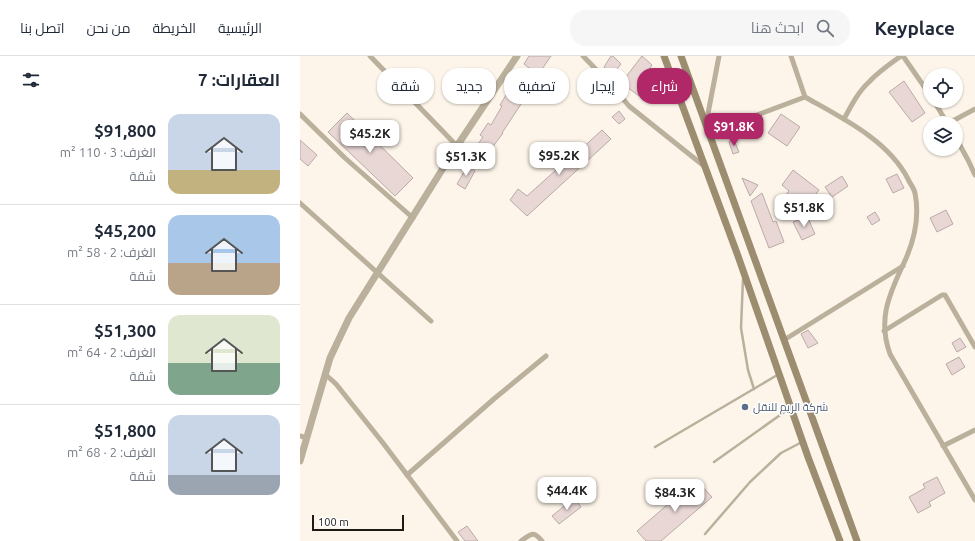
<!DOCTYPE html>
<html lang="ar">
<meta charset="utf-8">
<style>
:root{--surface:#fff;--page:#f6f6f7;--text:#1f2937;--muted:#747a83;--line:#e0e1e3;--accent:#b12868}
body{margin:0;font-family:Ubuntu,Cairo,sans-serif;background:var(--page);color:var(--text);direction:rtl;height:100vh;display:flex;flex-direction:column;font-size:15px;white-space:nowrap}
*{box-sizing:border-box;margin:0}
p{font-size:13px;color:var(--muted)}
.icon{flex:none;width:22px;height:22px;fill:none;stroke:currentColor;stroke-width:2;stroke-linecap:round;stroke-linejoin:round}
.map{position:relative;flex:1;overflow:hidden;direction:ltr}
.side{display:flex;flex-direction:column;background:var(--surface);width:300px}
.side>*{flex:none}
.top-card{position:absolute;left:12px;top:12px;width:380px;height:36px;direction:rtl;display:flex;gap:8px}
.buttons{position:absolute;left:623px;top:12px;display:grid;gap:8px}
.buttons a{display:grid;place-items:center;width:40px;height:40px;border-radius:50%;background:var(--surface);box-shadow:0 1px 3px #0004;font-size:20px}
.scale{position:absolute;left:12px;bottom:10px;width:92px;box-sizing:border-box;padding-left:4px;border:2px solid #1e1b17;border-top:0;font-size:11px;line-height:14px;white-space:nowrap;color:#1e1b17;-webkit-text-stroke:3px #fff;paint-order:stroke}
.price{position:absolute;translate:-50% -34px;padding:0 9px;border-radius:8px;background:#fff;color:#222;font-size:13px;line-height:26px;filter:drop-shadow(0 1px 2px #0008)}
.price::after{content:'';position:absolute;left:50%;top:24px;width:12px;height:9px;margin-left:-6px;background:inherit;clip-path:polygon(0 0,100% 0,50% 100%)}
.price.current{background:var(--accent);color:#fff}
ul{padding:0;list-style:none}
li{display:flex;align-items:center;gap:12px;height:100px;padding:0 20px}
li+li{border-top:1px solid var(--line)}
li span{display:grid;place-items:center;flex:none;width:112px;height:80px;border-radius:12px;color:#555}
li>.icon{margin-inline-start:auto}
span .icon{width:48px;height:48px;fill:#fffc;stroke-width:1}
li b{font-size:17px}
h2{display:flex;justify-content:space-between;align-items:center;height:48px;padding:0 20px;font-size:17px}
.pill{padding:0 14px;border-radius:16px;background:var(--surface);box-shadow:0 1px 3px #0004;font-size:14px;line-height:36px}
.pill.current{background:var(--accent);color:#fff}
header{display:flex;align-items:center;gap:24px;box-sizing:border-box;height:56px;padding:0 20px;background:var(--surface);border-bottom:1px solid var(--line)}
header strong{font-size:19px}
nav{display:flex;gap:22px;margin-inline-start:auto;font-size:14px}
.search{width:280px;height:36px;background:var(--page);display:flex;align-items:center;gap:10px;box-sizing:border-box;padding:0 14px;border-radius:16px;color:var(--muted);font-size:15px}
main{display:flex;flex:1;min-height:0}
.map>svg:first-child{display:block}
.building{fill:#e8d7d5;stroke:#baaaa8}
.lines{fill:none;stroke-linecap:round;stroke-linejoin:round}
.service{stroke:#bab09c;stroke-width:2.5}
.minor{stroke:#bab09c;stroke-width:5}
.tertiary{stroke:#bab09c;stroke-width:7}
.secondary{stroke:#9d8d70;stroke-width:7}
.service-dot{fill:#5c6f8a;stroke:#fff;stroke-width:1.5}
.labels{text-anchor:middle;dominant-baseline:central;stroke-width:3;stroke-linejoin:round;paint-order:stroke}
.service-label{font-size:11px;fill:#4e5e75;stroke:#fff;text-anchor:start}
</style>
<header>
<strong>Keyplace</strong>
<div class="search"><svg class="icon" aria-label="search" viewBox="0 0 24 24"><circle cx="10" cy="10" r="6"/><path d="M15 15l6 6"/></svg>ابحث هنا</div>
<nav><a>الرئيسية</a><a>الخريطة</a><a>من نحن</a><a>اتصل بنا</a></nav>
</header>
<main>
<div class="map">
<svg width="675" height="485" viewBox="0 0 675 485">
<rect width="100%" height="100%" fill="#fdf5e9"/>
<g class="building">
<path d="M229,0H251L238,19L224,8Z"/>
<path d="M311,0H313L321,8L313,18L304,11Z"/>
<path d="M342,0L352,9L350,12L353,14L352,16L354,18L353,19L355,23L339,40L327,31L325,22Z"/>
<path d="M604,25L625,57L612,66L589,36Z"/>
<path d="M214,26L219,29L225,42L202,77H203L183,104L172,97L183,81L180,79L188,67L191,69L202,50L200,49Z"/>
<path d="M319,55L325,63L319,68L312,61Z"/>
<path d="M47,57L113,122L95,140L28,76Z"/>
<path d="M481,58L500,71L487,90L468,77Z"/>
<path d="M302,74L311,83L227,160L210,144L218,133L227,140L265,106L266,107Z"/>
<path d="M433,82L439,96L433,98L429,86Z"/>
<path d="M0,84L17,99L8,110L0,103Z"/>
<path d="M168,109L175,115L165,133L157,128Z"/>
<path d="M493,114L519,134L507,150L496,141L492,146L485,140L489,135L482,129Z"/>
<path d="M597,118L604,132L593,137L586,123Z"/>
<path d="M542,120L548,130L532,141L525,131Z"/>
<path d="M442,122L458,129L450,140Z"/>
<path d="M462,137L473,166L476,165L484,186L469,192L451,145Z"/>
<path d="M646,154L653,168L637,176L630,162Z"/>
<path d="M575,156L580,164L572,169L567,161Z"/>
<path d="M507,160L515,178L502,184L493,166Z"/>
<path d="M508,274L518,287L508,292L501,278Z"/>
<path d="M660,282L666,291L657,296L652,287Z"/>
<path d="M659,301L665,311L652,319L646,308Z"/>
<path d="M637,421L645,437L629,446L631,450L618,457L609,441L625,432L623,428Z"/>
<path d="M396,424L412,441L361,485H346L337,475Z"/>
<path d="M274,442L281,451L259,468L252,460Z"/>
<path d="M167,470L178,485H165L158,476Z"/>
</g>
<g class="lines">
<g class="service">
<path d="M443,223L441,272L448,314L454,333"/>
<path d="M355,391L479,318"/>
<path d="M414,406L490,352"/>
<path d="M405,478L450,426L481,397L502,386"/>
</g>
<g class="minor">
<path d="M70,0L157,90"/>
<path d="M283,0L313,31L329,50L404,110"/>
<path d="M491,0L505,41"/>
<path d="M603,0L630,39"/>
<path d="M634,45L647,67"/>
<path d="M0,58L45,102L113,162"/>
<path d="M544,63C551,50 558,36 569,26C578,16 590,8 601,0"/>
<path d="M649,67L675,53"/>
<path d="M406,68L419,0"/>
<path d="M409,77L505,41C542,62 588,84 608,123C610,128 614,132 615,137C620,162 613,189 602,211C588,241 578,265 590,298L675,444"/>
<path d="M656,82L668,104L675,119"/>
<path d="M0,147L131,265"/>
<path d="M584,275L642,239H645L675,291"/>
<path d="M484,284L603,210"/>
<path d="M25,318L36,328L83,387L157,485"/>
<path d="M0,380L7,382"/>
<path d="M643,390L675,374"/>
<path d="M107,419L195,342L246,300"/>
<path d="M221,485C231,478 233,474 242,485"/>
</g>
<path class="tertiary" d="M0,405L30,302L49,262L157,90L217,0"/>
<g class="secondary">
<path d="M364,0L438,200L508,401L540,485"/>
<path d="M381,0L557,485"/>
</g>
</g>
<circle class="service-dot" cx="445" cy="351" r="4"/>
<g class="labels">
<g class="service-label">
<text x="453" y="351">شركة الريم للنقل</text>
</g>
</g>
</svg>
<div class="buttons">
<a><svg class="icon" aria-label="locate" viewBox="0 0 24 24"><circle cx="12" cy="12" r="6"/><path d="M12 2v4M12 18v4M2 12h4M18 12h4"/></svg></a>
<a><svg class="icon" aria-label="layers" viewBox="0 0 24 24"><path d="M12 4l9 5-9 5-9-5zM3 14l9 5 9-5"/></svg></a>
</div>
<div class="scale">100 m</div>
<b class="price current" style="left:434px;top:91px">$91.8K</b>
<b class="price" style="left:70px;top:98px">$45.2K</b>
<b class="price" style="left:259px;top:120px">$95.2K</b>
<b class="price" style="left:166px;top:121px">$51.3K</b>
<b class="price" style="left:504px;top:172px">$51.8K</b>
<b class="price" style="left:267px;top:455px">$44.4K</b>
<b class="price" style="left:375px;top:457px">$84.3K</b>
<div class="top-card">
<a class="pill current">شراء</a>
<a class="pill">إيجار</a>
<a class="pill">تصفية</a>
<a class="pill">جديد</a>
<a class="pill">شقة</a>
</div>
</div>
<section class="side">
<h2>العقارات: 7<svg class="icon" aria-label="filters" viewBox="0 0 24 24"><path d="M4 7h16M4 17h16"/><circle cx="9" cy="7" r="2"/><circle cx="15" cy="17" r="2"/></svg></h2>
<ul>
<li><span style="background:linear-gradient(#c9d6e8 70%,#c2b280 0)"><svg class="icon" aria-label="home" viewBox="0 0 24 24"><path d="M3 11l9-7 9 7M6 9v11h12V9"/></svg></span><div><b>$91,800</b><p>الغرف: 3 · 110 m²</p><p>شقة</p></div></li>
<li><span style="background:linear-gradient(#a9c7e8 60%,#b9a48a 0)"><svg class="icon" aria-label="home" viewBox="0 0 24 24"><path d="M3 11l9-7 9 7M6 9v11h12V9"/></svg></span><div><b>$45,200</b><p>الغرف: 2 · 58 m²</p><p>شقة</p></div></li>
<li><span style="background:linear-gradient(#dfe7d0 60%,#7fa58c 0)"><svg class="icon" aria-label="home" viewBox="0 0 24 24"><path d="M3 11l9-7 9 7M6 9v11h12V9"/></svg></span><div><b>$51,300</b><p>الغرف: 2 · 64 m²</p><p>شقة</p></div></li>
<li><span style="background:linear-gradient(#c9d6e8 75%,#9aa5b1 0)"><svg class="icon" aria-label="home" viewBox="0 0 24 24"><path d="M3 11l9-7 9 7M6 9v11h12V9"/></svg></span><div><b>$51,800</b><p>الغرف: 2 · 68 m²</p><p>شقة</p></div></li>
</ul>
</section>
</main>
